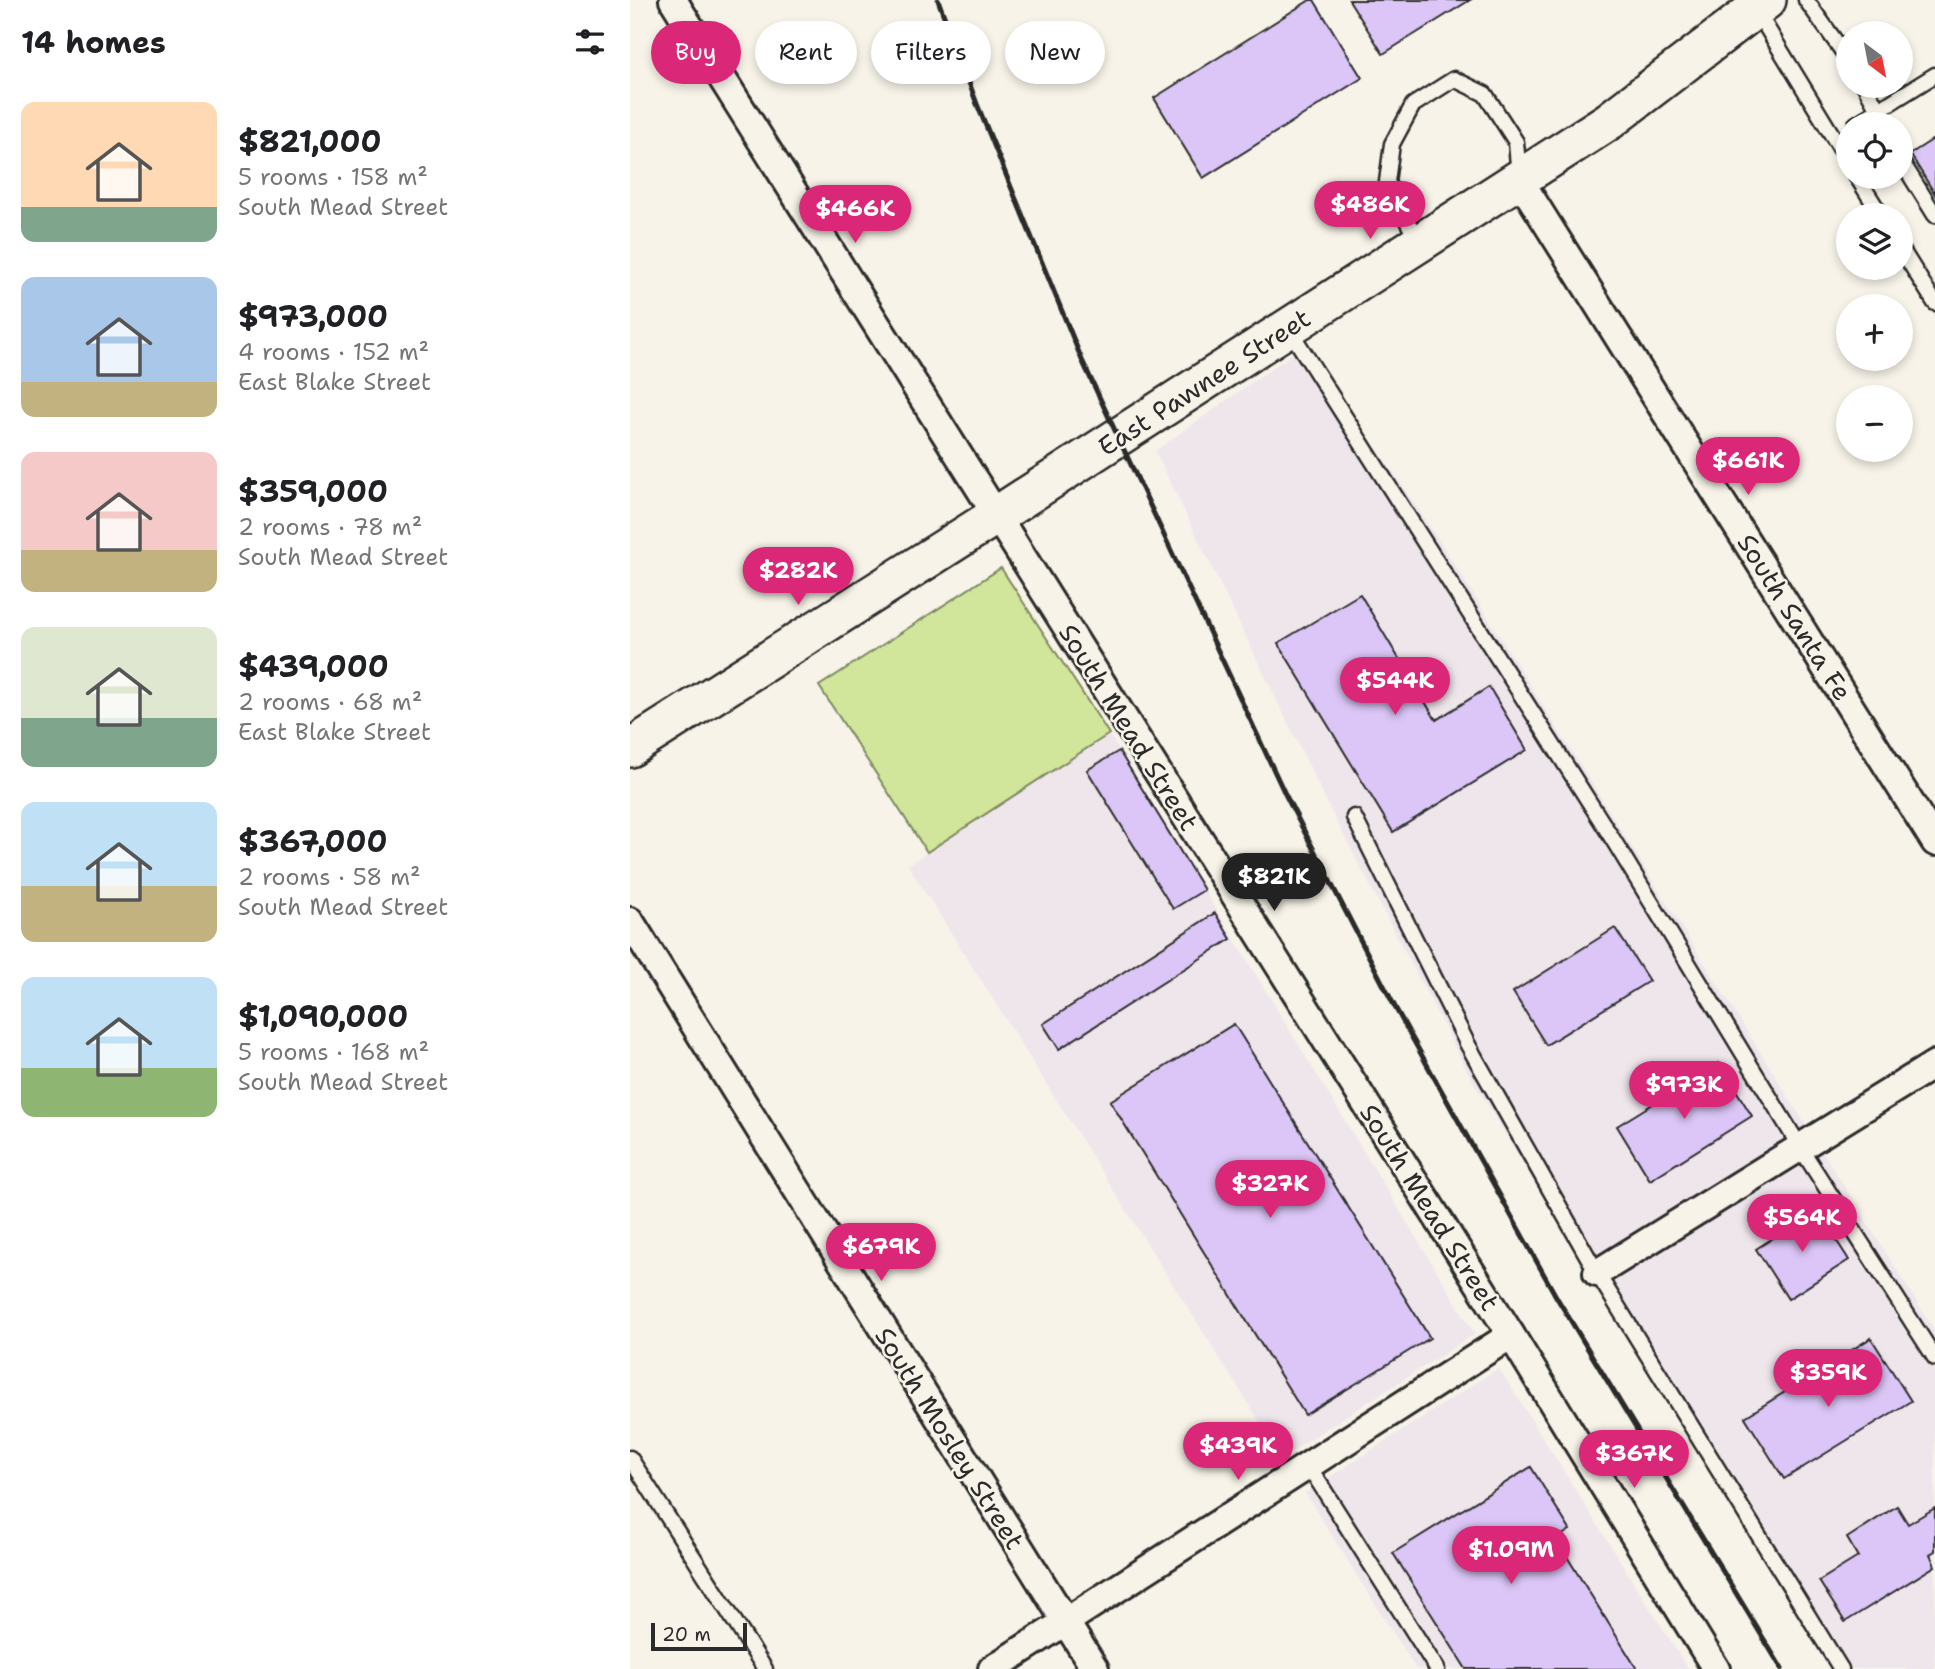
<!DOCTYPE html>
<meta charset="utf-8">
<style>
:root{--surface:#fff;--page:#f6f6f6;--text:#202124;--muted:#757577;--accent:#db2777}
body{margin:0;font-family:"Shantell Sans",sans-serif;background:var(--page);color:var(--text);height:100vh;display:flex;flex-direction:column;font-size:26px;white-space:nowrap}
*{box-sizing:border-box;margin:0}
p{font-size:23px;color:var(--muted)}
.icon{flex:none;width:38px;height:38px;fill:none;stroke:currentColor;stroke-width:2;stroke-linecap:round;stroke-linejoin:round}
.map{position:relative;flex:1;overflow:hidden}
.drawer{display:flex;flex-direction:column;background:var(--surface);width:630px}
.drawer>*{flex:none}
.guide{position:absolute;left:21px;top:21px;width:665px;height:63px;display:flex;gap:14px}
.needle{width:46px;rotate:148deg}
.buttons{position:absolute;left:1206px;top:21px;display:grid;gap:14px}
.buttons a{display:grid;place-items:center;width:77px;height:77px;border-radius:50%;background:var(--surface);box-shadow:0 4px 10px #0003;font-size:35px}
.scale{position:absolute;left:21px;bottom:18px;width:96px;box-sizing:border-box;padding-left:7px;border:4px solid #2b2b2b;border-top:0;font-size:19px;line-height:24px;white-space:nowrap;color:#2b2b2b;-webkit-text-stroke:5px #f7f3e8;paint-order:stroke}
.price{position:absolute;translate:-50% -60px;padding:0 16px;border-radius:24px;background:var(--accent);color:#fff;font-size:23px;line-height:46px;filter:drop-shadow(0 2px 4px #0008)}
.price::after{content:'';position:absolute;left:50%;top:42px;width:21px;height:16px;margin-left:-10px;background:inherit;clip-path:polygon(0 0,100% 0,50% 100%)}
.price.active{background:#222;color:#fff}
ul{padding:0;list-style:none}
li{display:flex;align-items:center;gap:21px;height:175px;padding:0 21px}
li span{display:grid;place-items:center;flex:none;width:196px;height:140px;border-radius:14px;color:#555}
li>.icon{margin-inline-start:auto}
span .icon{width:84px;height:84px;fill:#fffc;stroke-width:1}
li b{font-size:30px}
h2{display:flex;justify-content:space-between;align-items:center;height:84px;padding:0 21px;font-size:30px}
.pill{padding:0 24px;border-radius:32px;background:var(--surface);box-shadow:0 4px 10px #0003;font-size:24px;line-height:63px}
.pill.active{background:var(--accent);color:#fff}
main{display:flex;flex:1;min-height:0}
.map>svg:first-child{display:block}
.built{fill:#efe6ec}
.green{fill:#d1e69a;stroke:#7e8862;stroke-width:2}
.building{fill:#dbc6f7;stroke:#2b2b2b;stroke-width:2}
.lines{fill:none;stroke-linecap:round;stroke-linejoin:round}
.service-casing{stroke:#2b2b2b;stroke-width:19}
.minor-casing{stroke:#2b2b2b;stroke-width:32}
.secondary-casing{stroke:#2b2b2b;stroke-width:42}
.service{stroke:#f7f3e8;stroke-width:14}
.minor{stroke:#f7f3e8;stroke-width:26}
.secondary{stroke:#f7f3e8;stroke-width:37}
.rail{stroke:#2b2b2b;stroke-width:5}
.labels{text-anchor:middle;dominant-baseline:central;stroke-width:5;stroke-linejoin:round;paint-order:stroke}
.street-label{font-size:26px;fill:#2b2b2b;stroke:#f7f3e8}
</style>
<main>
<section class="drawer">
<h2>14 homes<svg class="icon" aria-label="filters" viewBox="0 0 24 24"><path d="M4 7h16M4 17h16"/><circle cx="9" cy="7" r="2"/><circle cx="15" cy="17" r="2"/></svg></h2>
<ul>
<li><span style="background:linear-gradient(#ffd9b3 75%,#7fa58c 0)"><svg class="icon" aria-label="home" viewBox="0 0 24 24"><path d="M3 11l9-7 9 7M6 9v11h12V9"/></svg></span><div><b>$821,000</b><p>5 rooms · 158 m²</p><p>South Mead Street</p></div></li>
<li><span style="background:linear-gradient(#a9c7e8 75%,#c2b280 0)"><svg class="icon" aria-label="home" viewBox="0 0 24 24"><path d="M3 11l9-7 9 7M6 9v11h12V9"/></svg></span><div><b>$973,000</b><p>4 rooms · 152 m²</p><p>East Blake Street</p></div></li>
<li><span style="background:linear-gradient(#f6c9c9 70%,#c2b280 0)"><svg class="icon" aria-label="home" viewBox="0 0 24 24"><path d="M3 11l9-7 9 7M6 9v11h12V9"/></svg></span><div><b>$359,000</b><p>2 rooms · 78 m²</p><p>South Mead Street</p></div></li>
<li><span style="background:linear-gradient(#dfe7d0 65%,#7fa58c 0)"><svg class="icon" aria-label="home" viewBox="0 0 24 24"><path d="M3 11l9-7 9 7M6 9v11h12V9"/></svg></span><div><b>$439,000</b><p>2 rooms · 68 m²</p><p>East Blake Street</p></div></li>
<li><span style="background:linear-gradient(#bfe0f5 60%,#c2b280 0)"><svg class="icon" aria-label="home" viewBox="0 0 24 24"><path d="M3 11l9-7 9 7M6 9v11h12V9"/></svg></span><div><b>$367,000</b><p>2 rooms · 58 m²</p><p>South Mead Street</p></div></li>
<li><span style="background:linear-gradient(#bfe0f5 65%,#8fb573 0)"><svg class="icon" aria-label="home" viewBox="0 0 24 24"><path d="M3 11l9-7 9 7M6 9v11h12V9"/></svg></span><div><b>$1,090,000</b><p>5 rooms · 168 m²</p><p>South Mead Street</p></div></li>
</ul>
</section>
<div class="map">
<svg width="1305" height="1669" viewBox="0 0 1305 1669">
<rect width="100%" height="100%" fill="#f7f3e8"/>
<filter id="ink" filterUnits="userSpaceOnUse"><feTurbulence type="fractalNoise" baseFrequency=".0143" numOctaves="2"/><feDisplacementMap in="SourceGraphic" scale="14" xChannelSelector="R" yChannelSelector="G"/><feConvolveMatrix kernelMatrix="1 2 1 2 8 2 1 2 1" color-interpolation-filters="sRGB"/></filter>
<g filter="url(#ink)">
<g class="built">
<path d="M676,344L815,549L1305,1331V1669H1199L840,1076L700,809L525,451Z"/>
<path d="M479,734L845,1334L652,1457L278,865Z"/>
<path d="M869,1368L1058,1669H786L675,1493Z"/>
</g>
<path class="green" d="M371,568L479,734L297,852L189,686Z"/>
<g class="building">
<path d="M680,0H684L732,78L573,178L524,98Z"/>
<path d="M719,0H840L753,54Z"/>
<path d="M1305,138V194L1280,154Z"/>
<path d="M730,594L806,720L859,687L897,750L763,832L648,643Z"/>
<path d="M489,751L574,890L543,909L457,770Z"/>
<path d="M585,913L601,939L429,1049L413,1024Z"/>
<path d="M985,928L1019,981L916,1045L883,992Z"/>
<path d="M604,1024L800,1338L675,1415L480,1101Z"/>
<path d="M1089,1063L1122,1116L1020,1180L987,1126Z"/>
<path d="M1187,1210L1219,1260L1158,1299L1126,1249Z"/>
<path d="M1241,1338L1281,1401L1154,1479L1115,1417Z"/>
<path d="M901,1467L940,1530L926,1539L1007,1669H836L763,1553Z"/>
<path d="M1267,1506L1278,1524L1305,1508V1551L1300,1554L1305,1566L1215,1622L1189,1581L1228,1557L1217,1538Z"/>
</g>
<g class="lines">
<defs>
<g id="service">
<path d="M1176,0L1218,59"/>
<path d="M1126,10L1218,161"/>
<path d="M1235,86L1256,124"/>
<path d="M1226,124L1305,75"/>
<path d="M1270,159L1305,215"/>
<path d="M1227,177L1251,215"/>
<path d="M788,242L757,182L762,144L783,105L824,79L855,94L886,142L889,177"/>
<path d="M1270,247L1305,303"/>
<path d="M659,329L982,838L1170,1147L1305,1358"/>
<path d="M724,817L838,1045L967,1273L1211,1669"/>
<path d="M0,1458L135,1669"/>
<path d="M678,1465L807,1669"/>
</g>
<g id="minor">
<path d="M43,0L881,1335L1086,1669"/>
<path d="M889,179L1305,842"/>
<path d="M0,921L465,1669"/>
<path d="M967,1273L1305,1064"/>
<path d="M362,1669L881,1335"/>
</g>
<path id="secondary" d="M0,748L367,515L979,121L1137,0"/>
</defs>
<use href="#service" class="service-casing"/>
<use href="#minor" class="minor-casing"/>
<use href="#secondary" class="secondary-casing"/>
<use href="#service" class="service"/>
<use href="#minor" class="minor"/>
<use href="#secondary" class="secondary"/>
<path class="rail" d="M308,0L347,104L452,360L655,794L766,1009L927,1298L1152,1669"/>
</g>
</g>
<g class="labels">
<g class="street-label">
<text transform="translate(574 382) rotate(-33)">East Pawnee Street</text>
<text transform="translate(1165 617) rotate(58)">South Santa Fe</text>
<text transform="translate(499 727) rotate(58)">South Mead Street</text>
<text transform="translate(800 1207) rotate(58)">South Mead Street</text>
<text transform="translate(320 1438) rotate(58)">South Mosley Street</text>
</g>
</g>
</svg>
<div class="buttons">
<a><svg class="needle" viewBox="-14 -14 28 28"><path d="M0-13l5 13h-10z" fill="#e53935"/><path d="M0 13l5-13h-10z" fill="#757577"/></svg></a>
<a><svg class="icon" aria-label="locate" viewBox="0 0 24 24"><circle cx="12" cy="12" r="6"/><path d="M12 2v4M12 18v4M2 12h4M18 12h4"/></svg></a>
<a><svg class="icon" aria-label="layers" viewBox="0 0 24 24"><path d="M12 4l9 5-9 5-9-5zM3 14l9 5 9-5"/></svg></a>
<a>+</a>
<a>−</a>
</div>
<div class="scale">20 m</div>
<b class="price" style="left:740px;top:241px">$486K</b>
<b class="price" style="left:225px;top:245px">$466K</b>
<b class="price" style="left:1118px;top:497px">$661K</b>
<b class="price" style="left:168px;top:607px">$282K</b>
<b class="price" style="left:765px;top:717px">$544K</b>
<b class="price active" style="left:644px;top:913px">$821K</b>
<b class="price" style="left:1054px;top:1121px">$973K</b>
<b class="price" style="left:640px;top:1220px">$327K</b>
<b class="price" style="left:1172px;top:1254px">$564K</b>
<b class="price" style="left:251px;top:1283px">$679K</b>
<b class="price" style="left:1198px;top:1409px">$359K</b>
<b class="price" style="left:608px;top:1482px">$439K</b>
<b class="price" style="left:1004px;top:1490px">$367K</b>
<b class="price" style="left:881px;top:1586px">$1.09M</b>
<div class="guide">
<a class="pill active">Buy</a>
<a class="pill">Rent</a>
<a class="pill">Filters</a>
<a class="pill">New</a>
</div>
</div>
</main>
